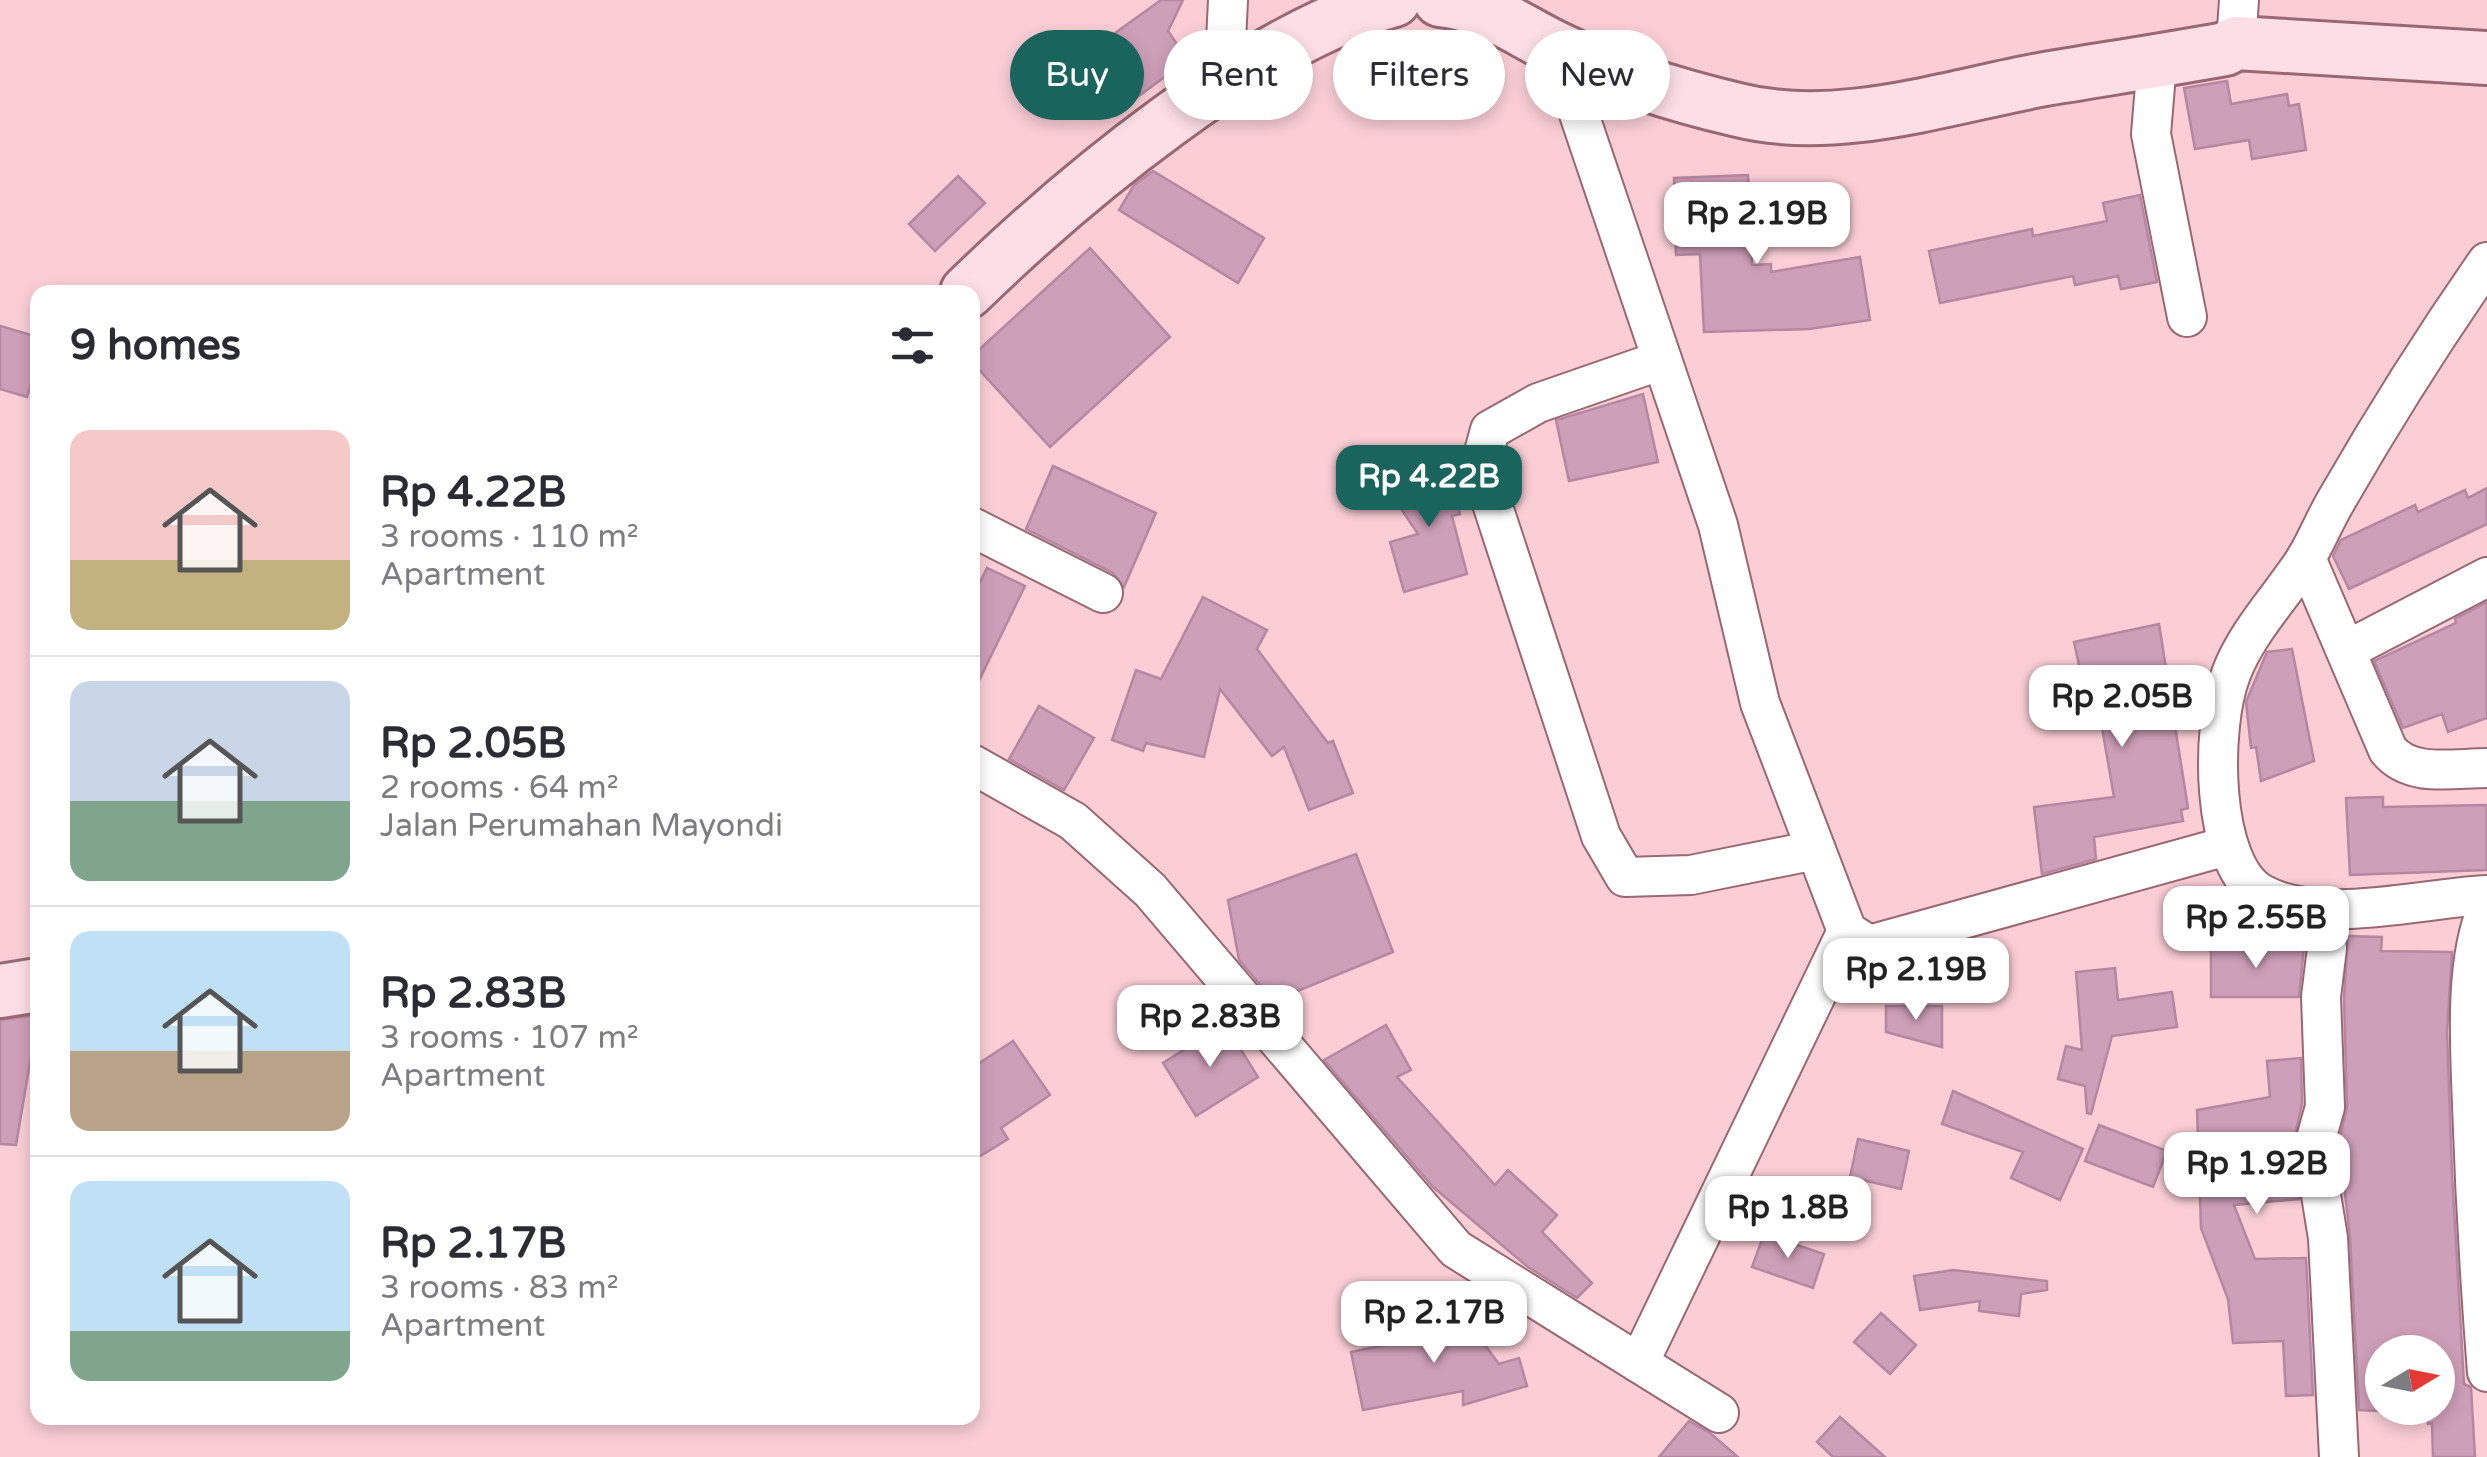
<!DOCTYPE html>
<meta charset="utf-8">
<style>
:root{--surface:#fff;--page:#f7f7f7;--text:#2b2b33;--muted:#7c7c81;--line:#e1e1e2;--accent:#19645d}
body{margin:0;font-family:"Varela Round",sans-serif;background:var(--page);color:var(--text);height:100vh;display:flex;flex-direction:column;font-size:38px;white-space:nowrap}
*{box-sizing:border-box;margin:0}
p{font-size:32px;color:var(--muted)}
.icon{flex:none;width:55px;height:55px;fill:none;stroke:currentColor;stroke-width:2;stroke-linecap:round;stroke-linejoin:round}
.map{position:relative;flex:1;overflow:hidden}
.panel{position:absolute;left:30px;top:285px;width:950px;height:1140px;display:flex;flex-direction:column;background:var(--surface);border-radius:20px;box-shadow:0 5px 15px #0003}
.panel>*{flex:none}
.banner{position:absolute;left:1010px;top:30px;width:950px;height:90px;display:flex;gap:20px}
.needle{width:65px;rotate:80deg}
.fabs{position:absolute;left:2365px;top:1335px;display:grid;gap:20px}
.fabs a{display:grid;place-items:center;width:90px;height:90px;border-radius:50%;background:var(--surface);box-shadow:0 5px 15px #0003;font-size:50px}
.price{position:absolute;translate:-50% -85px;padding:0 22px;border-radius:20px;background:#fff;color:#222;font-size:32px;line-height:65px;filter:drop-shadow(0 2px 5px #0008)}
.price::after{content:'';position:absolute;left:50%;top:60px;width:30px;height:22px;margin-left:-15px;background:inherit;clip-path:polygon(0 0,100% 0,50% 100%)}
.price.current{background:var(--accent);color:#fff}
ul{padding:0;list-style:none}
li{display:flex;align-items:center;gap:30px;height:250px;padding:0 40px}
li+li{border-top:2px solid var(--line)}
li span{display:grid;place-items:center;flex:none;width:280px;height:200px;border-radius:20px;color:#555}
li>.icon{margin-inline-start:auto}
span .icon{width:120px;height:120px;fill:#fffc;stroke-width:1}
li b{font-size:42px}
h2{display:flex;justify-content:space-between;align-items:center;height:120px;padding:0 40px;font-size:42px}
.chip{padding:0 35px;border-radius:45px;background:var(--surface);box-shadow:0 5px 15px #0003;font-size:35px;line-height:90px}
.chip.current{background:var(--accent);color:#fff}
.map>svg:first-child{display:block}
.building{fill:#ce9fb8;stroke:#b587a0;stroke-width:2.5;fill-rule:evenodd}
.lines{fill:none;stroke-linecap:round;stroke-linejoin:round}
.street-casing{stroke:#996872;stroke-width:42}
.secondary-casing{stroke:#996872;stroke-width:58}
.street{stroke:#fff;stroke-width:38}
.secondary{stroke:#fddee6;stroke-width:52}
</style>
<div class="map">
<svg width="2487" height="1457" viewBox="0 0 2487 1457">
<rect width="100%" height="100%" fill="#fbced6"/>
<g class="building">
<path d="M1161,0H1183L1168,31L1188,60L1110,117L1072,64Z"/>
<path d="M2227,81L2231,104L2287,94L2289,106L2299,104L2306,150L2252,159L2249,140L2195,149L2184,88Z"/>
<path d="M1153,171L1264,238L1238,283L1119,210L1134,185Z"/>
<path d="M1748,175L1752,265L1771,264V272L1860,257L1870,320L1809,329L1704,332L1700,254L1676,255L1674,178Z"/>
<path d="M958,176L985,203L935,251L909,224Z"/>
<path d="M2140,195L2157,282L2121,289L2118,276L2075,285L2073,276L1940,303L1929,251L2032,229L2033,236L2107,221L2103,203Z"/>
<path d="M1090,248L1170,337L1050,447L972,362V356Z"/>
<path d="M0,326L38,337V362L27,397L0,389Z"/>
<path d="M1643,394L1658,462L1569,481L1556,420Z"/>
<path d="M1446,457L1460,514L1452,516L1467,574L1404,592L1390,542L1418,534L1391,494Z"/>
<path d="M1053,466L1156,513L1124,587L1113,573L1026,529Z"/>
<path d="M2487,488V524L2349,589L2333,556L2341,540L2415,505L2418,512L2465,490L2468,498Z"/>
<path d="M987,568L1025,586L972,695V598Z"/>
<path d="M1203,597L1267,630L1257,649L1328,743L1333,741L1353,793L1309,810L1284,747L1272,756L1220,689L1204,757L1146,743L1143,751L1112,740L1136,670L1161,679Z"/>
<path d="M2487,602V718L2448,732L2442,714L2403,728L2374,661L2456,623L2455,619Z"/>
<path d="M2159,624L2188,808L2181,810L2183,821L2094,837L2096,859L2042,874L2034,807L2114,797L2094,681L2083,683L2074,642Z"/>
<path d="M2292,649L2314,761L2261,781L2256,747L2251,748L2246,702L2267,652Z"/>
<path d="M1039,706L1094,738L1064,790L1009,759Z"/>
<path d="M2383,797V807L2487,805V870L2350,875L2346,798Z"/>
<path d="M1356,854L1393,952L1295,992L1270,996L1239,960L1228,900Z"/>
<path d="M2348,936L2382,937L2381,951L2452,952L2447,1032L2452,1173L2464,1384L2471,1387L2475,1457H2433L2432,1423L2428,1424L2427,1413L2359,1410L2350,1237L2339,1142L2347,1107L2344,998ZM2382,1352H2438V1408H2382Z"/>
<path d="M2211,945L2304,946L2299,997H2211Z"/>
<path d="M2115,968L2118,1000L2172,992L2177,1027L2112,1036L2091,1114L2087,1113L2085,1086L2058,1079L2066,1046L2082,1050L2076,972Z"/>
<path d="M1886,1006H1942V1047L1886,1032Z"/>
<path d="M38,1015L16,1145L0,1144V1020Z"/>
<path d="M1225,1024L1258,1077L1196,1116L1163,1063Z"/>
<path d="M1386,1025L1411,1070L1397,1077L1495,1185L1508,1170L1557,1215L1542,1232L1592,1283L1577,1298L1528,1267L1433,1187L1324,1060Z"/>
<path d="M1013,1041L1050,1095L1001,1128L1008,1139L972,1161V1068Z"/>
<path d="M2301,1058L2302,1104L2294,1140L2299,1199L2234,1205L2255,1259L2306,1258L2313,1395L2286,1396L2283,1341L2233,1343L2228,1299L2201,1228L2197,1110L2270,1097L2267,1061Z"/>
<path d="M1953,1091L2083,1149L2060,1200L2011,1178L2023,1152L1942,1124Z"/>
<path d="M2099,1125L2167,1151L2153,1187L2085,1161Z"/>
<path d="M1858,1139L1909,1151L1901,1189L1850,1177Z"/>
<path d="M1764,1234L1824,1254L1813,1288L1752,1267Z"/>
<path d="M1953,1270L2047,1281V1290L2021,1294L2019,1316L1979,1311L1980,1301L1920,1310L1914,1276Z"/>
<path d="M1454,1303L1499,1364L1519,1358L1527,1386L1463,1405V1391L1363,1410L1351,1352L1405,1341Z"/>
<path d="M1881,1313L1916,1345L1890,1374L1854,1342Z"/>
<path d="M1840,1417L1885,1457H1833L1817,1442Z"/>
<path d="M1689,1421L1710,1433L1738,1457H1659Z"/>
</g>
<g class="lines">
<defs>
<g id="street">
<path d="M2236,43L2239,0"/>
<path d="M1557,49L1718,525L1760,703L1847,931L1869,945L2227,846"/>
<path d="M2157,62L2151,134L2187,317"/>
<path d="M1224,83L1228,0"/>
<path d="M2487,262C2434,338 2383,419 2337,499C2325,519 2317,540 2305,560C2281,597 2246,633 2231,674C2211,725 2209,865 2262,894C2321,926 2421,898 2487,895"/>
<path d="M1662,360L1538,403L1490,430L1480,467L1601,836L1625,877L1691,875L1816,850"/>
<path d="M972,527L1103,593"/>
<path d="M2306,558L2388,750C2411,778 2453,768 2487,768"/>
<path d="M2347,650L2487,577"/>
<path d="M972,764L1073,821L1150,890L1456,1249L1719,1413"/>
<path d="M2487,909C2464,962 2470,1048 2472,1105C2475,1195 2480,1283 2487,1372"/>
<path d="M2322,910L2327,948L2321,997L2325,1107L2316,1139L2317,1170L2328,1238L2339,1457"/>
<path d="M1639,1363L1847,931"/>
</g>
<g id="secondary">
<path d="M1440,0C1486,4 1518,30 1558,49C1614,76 1678,96 1738,110C1837,135 1947,97 2045,79C2105,69 2165,60 2225,49L2236,43L2487,58"/>
<path d="M967,292C1071,191 1254,37 1394,0"/>
<path d="M0,991L38,985"/>
</g>
</defs>
<use href="#street" class="street-casing"/>
<use href="#secondary" class="secondary-casing"/>
<use href="#street" class="street"/>
<use href="#secondary" class="secondary"/>
</g>
</svg>
<div class="fabs">
<a><svg class="needle" viewBox="-14 -14 28 28"><path d="M0-13l5 13h-10z" fill="#e53935"/><path d="M0 13l5-13h-10z" fill="#7c7c81"/></svg></a>
</div>
<b class="price" style="left:1757px;top:267px">Rp 2.19B</b>
<b class="price current" style="left:1429px;top:530px">Rp 4.22B</b>
<b class="price" style="left:2122px;top:750px">Rp 2.05B</b>
<b class="price" style="left:2256px;top:971px">Rp 2.55B</b>
<b class="price" style="left:1916px;top:1023px">Rp 2.19B</b>
<b class="price" style="left:1210px;top:1070px">Rp 2.83B</b>
<b class="price" style="left:2257px;top:1217px">Rp 1.92B</b>
<b class="price" style="left:1788px;top:1261px">Rp 1.8B</b>
<b class="price" style="left:1434px;top:1366px">Rp 2.17B</b>
<div class="banner">
<a class="chip current">Buy</a>
<a class="chip">Rent</a>
<a class="chip">Filters</a>
<a class="chip">New</a>
</div>
<section class="panel">
<h2>9 homes<svg class="icon" aria-label="filters" viewBox="0 0 24 24"><path d="M4 7h16M4 17h16"/><circle cx="9" cy="7" r="2"/><circle cx="15" cy="17" r="2"/></svg></h2>
<ul>
<li><span style="background:linear-gradient(#f6c9c9 65%,#c2b280 0)"><svg class="icon" aria-label="home" viewBox="0 0 24 24"><path d="M3 11l9-7 9 7M6 9v11h12V9"/></svg></span><div><b>Rp 4.22B</b><p>3 rooms · 110 m²</p><p>Apartment</p></div></li>
<li><span style="background:linear-gradient(#c9d6e8 60%,#7fa58c 0)"><svg class="icon" aria-label="home" viewBox="0 0 24 24"><path d="M3 11l9-7 9 7M6 9v11h12V9"/></svg></span><div><b>Rp 2.05B</b><p>2 rooms · 64 m²</p><p>Jalan Perumahan Mayondi</p></div></li>
<li><span style="background:linear-gradient(#bfe0f5 60%,#b9a48a 0)"><svg class="icon" aria-label="home" viewBox="0 0 24 24"><path d="M3 11l9-7 9 7M6 9v11h12V9"/></svg></span><div><b>Rp 2.83B</b><p>3 rooms · 107 m²</p><p>Apartment</p></div></li>
<li><span style="background:linear-gradient(#bfe0f5 75%,#7fa58c 0)"><svg class="icon" aria-label="home" viewBox="0 0 24 24"><path d="M3 11l9-7 9 7M6 9v11h12V9"/></svg></span><div><b>Rp 2.17B</b><p>3 rooms · 83 m²</p><p>Apartment</p></div></li>
</ul>
</section>
</div>
